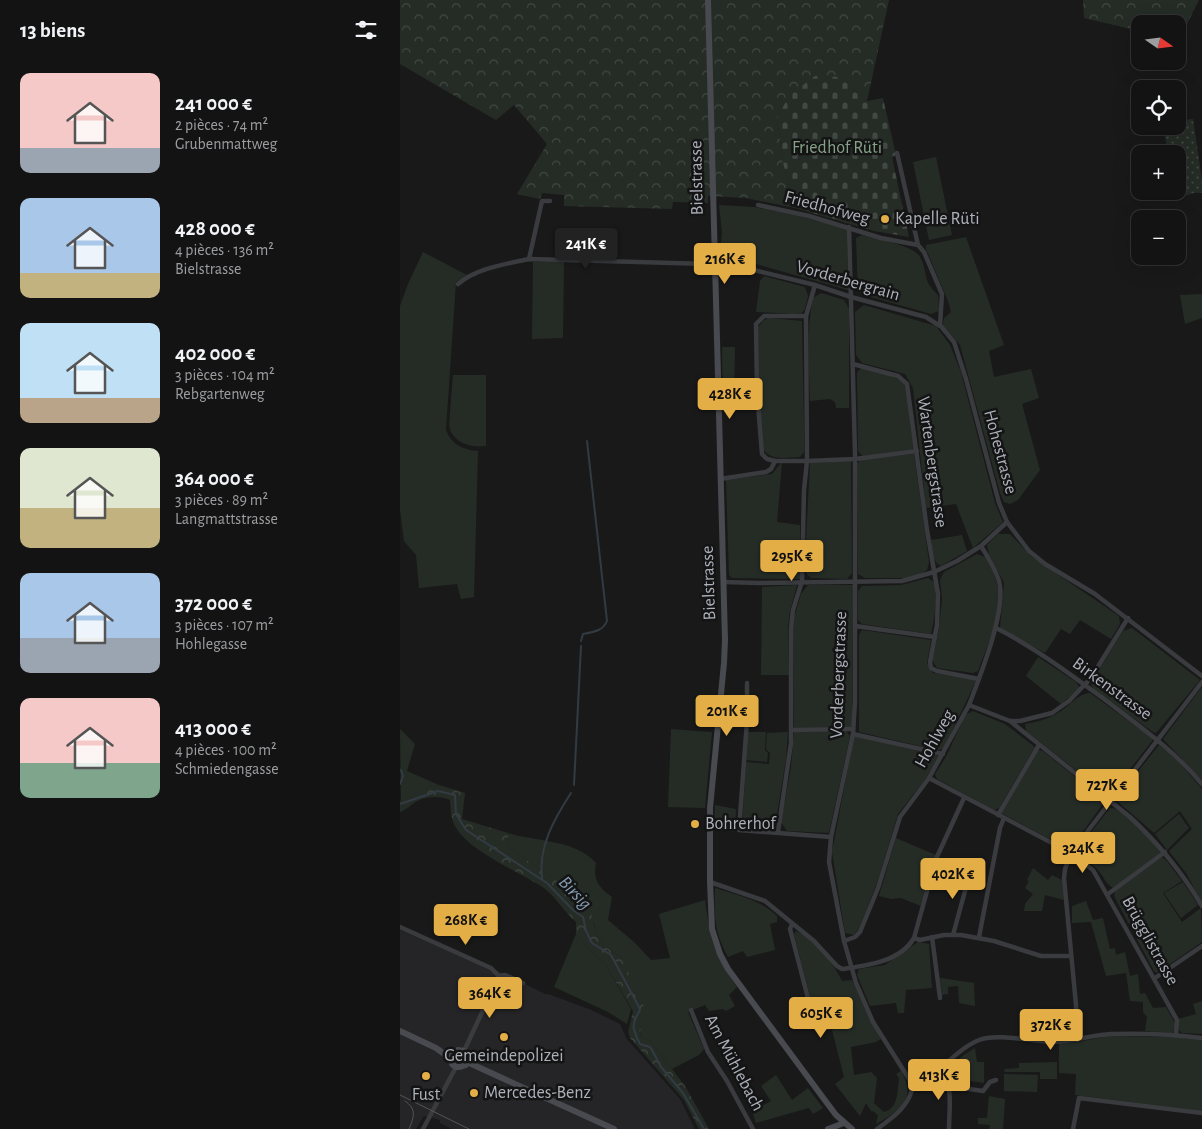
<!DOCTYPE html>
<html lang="fr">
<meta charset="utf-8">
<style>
:root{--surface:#131314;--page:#1c1c1d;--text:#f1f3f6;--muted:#9d9ea0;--line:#323234;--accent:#e4ae47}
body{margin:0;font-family:"Alegreya Sans",sans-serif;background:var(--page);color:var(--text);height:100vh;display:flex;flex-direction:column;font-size:19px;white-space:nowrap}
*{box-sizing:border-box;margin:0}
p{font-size:16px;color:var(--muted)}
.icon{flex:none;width:28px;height:28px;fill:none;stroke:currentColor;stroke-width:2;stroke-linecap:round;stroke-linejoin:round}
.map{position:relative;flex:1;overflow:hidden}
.details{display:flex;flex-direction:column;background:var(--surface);width:400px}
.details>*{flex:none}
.needle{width:32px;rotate:104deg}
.fabs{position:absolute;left:731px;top:15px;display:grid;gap:10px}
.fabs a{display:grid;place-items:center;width:55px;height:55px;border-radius:10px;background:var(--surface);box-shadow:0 5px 20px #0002,0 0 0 1px var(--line);font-size:25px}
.price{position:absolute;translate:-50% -42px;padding:0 11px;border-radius:5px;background:var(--accent);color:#111;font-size:16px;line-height:32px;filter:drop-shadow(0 1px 2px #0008)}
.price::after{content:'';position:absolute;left:50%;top:30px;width:15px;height:11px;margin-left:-8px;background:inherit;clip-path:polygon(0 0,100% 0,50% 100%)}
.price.on{background:#222;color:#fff}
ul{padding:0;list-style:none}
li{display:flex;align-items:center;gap:15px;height:125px;padding:0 20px}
li span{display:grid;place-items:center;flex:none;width:140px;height:100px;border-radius:10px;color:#555}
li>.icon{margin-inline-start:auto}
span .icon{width:60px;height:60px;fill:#fffc;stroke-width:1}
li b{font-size:21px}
h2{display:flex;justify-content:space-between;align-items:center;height:60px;padding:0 20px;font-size:21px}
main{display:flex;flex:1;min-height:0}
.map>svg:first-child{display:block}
.built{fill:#252527}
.green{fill:#252c26}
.forest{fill:url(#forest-crowns)}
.cemetery{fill:url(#cemetery-stones)}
.park{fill:url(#park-dots)}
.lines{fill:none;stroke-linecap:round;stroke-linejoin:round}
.stream{stroke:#323b43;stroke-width:2}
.street{stroke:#3a3b3f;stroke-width:4.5}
.secondary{stroke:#484a4f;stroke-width:6}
.tram{stroke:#53555a;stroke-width:1}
.poi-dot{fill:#e4ae47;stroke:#141415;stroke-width:2}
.labels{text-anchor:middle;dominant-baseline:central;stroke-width:5;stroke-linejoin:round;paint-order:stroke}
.park-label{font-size:18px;fill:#85a286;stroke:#141415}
.street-label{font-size:18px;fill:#acb0b9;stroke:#141415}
.poi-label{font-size:18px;fill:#acb0b9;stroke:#141415;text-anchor:start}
.water-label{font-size:19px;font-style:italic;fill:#869db1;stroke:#141415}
</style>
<main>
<section class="details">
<h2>13 biens<svg class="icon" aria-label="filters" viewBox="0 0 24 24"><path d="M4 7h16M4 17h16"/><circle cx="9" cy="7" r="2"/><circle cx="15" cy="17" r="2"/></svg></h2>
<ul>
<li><span style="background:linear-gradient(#f6c9c9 75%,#9aa5b1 0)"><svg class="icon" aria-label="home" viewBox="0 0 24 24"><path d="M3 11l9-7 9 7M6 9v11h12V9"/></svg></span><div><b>241 000 €</b><p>2 pièces · 74 m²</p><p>Grubenmattweg</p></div></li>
<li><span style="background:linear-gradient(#a9c7e8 75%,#c2b280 0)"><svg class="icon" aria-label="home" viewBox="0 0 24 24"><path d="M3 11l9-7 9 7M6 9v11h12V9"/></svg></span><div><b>428 000 €</b><p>4 pièces · 136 m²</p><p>Bielstrasse</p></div></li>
<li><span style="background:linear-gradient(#bfe0f5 75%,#b9a48a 0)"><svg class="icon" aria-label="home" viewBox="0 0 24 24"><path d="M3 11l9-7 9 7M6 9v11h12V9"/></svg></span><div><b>402 000 €</b><p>3 pièces · 104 m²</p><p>Rebgartenweg</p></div></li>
<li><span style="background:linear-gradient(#dfe7d0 60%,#c2b280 0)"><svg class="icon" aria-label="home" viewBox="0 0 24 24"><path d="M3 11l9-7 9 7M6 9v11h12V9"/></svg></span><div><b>364 000 €</b><p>3 pièces · 89 m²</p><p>Langmattstrasse</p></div></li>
<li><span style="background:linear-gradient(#a9c7e8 65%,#9aa5b1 0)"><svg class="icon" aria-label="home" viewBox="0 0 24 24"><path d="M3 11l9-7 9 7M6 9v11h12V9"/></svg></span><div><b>372 000 €</b><p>3 pièces · 107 m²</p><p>Hohlegasse</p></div></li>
<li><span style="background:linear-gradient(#f6c9c9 65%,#7fa58c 0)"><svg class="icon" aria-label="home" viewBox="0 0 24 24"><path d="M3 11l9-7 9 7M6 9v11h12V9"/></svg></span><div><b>413 000 €</b><p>4 pièces · 100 m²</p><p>Schmiedengasse</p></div></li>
</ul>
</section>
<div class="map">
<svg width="802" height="1129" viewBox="0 0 802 1129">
<defs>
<pattern id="forest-crowns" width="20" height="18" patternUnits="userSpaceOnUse" patternTransform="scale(1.25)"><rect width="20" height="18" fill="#252c26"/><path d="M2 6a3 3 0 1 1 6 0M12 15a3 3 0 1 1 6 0" fill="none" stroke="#424843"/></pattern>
<pattern id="cemetery-stones" width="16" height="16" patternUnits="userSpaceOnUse" patternTransform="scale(1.25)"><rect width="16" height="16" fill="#252c26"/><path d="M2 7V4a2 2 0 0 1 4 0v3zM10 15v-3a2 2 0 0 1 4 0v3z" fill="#424843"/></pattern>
<pattern id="park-dots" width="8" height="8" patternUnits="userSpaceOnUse" patternTransform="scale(1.25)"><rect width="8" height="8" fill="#252c26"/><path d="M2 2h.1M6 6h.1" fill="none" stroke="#424843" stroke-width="1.8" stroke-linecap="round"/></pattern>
</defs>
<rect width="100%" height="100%" fill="#19191a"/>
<path class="built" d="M0,930L113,978L145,994H148L189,1009L220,1024L227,1039L280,1099L295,1129H52L40,1123V1120L26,1116L23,1117L16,1129H0Z"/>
<g class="green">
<path d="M536,157L552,235L529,240L513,162Z"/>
<path d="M319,205L354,207L399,216L447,229L448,290L356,264L322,258L320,254L322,232Z"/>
<path d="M462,235C475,239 514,245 520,257C529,274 521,279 538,295L539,311L531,314L464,295L458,291L456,238Z"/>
<path d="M566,237L604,345L589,351L594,377L631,369L639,398L622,404L640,470L618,500L610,504L604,502L600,493L560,345L543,325L544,318L551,312L548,301L526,249V245Z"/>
<path d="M23,252L67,275L56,282L46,430C51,444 63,450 78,451L74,597L61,599L57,584L19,588L16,555L4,541L0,510V306L8,284Z"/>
<path d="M133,262H164L163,338L132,339Z"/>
<path d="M364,276L405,287L408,296L405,309L402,313L395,314L356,312L360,281Z"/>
<path d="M421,293L444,300L449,309V408H436L435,402L430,399L410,401C409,367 406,331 413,298Z"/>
<path d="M802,294V318L785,324L780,295Z"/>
<path d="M464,305L536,326L550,345L561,372L595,503L603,522L573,548L556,504L526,508L513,388L505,374L462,363L456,355L455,312Z"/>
<path d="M369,318L402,321L404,425V452L400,457C386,457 372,462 363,449L359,397L358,327L364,320Z"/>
<path d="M322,347H335L334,396H339V403H323Z"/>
<path d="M461,368C476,372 500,374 507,389L515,449L463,456L458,451L457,373Z"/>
<path d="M53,375H86V446C71,448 52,443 49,425Z"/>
<path d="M514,454L529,562L527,570L514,578H465L458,574L457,464L461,459Z"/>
<path d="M451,461L452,573L447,579L411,578L406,573L405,559L410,463Z"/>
<path d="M382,462L377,522L400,525V579L332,578L329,575L326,480L372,474Z"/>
<path d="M598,534H610L632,557L719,616L720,624L711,639L680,620L670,634L661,629L645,653L600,628L604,583L589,554L587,545Z"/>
<path d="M562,535L567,551L541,566C532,562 533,549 531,540Z"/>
<path d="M577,554L585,557C591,567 596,577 598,589C602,616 587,646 578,671L573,673L537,668L532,660L539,628L542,599L540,580L544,572Z"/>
<path d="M528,578L535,583C537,600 535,617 531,634L462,624L458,620V591L462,586L501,585Z"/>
<path d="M397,585L390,611L388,627L389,675H361L362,587Z"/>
<path d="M408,585H453L452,727L394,728L393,621L401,594Z"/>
<path d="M732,628L800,680L756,733L753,732L693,689L691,683L723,631Z"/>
<path d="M462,630L531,640L527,663L533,673L576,680C566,704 554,725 544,749L537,750L459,732V635Z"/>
<path d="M638,657L676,682L680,688L661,704L626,676Z"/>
<path d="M801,688H802V780L763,739Z"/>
<path d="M690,693L752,738V741L709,796L626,731L625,724C636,722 646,720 656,714C668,708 677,694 690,693Z"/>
<path d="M573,711L605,724L635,747L599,808L594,810L537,779L535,774L546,757L565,715Z"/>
<path d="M0,729L15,744L7,771L39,785L28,787L1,801Z"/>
<path d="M271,729L312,732L305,808L268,807Z"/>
<path d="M446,731L450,736L429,833L387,831L381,822L391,767L394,732Z"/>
<path d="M347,732H366L365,750L368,753L367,762L346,760Z"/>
<path d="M388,732L386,759L375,827L369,830L342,828L346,762L369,764L370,753L366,749L367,733Z"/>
<path d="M454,736L540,756L524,781L498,814L477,883L459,929L454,935L445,933L432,852Z"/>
<path d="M759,745L773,755L802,789V903L786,873L769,851L792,829L780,811L754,833L717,801V798Z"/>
<path d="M638,750L643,751L705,801L674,844L665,847L601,813Z"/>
<path d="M315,805L336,809L335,832L314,830Z"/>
<path d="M710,808C724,807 753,841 763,851L713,888C705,883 703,875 697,869C691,862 681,859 677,850Z"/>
<path d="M779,814L789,828L767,850L755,834Z"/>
<path d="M108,833C136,842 175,839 196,863C193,880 198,887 212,897L208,920L234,942L251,960L270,958L259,914L305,900C310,938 315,955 337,987L329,995L335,1006L326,1011L323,1009L309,1011L305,1005L288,1012L304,1049L299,1055L272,1069L250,1041L240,1037L241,1024L222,958L204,946L196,934L194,923L182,906L175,893L109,848Z"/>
<path d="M496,838L536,855L521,906L501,898L491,899L479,896Z"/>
<path d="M762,857L766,860L782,881L763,893L782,922L801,908L802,942L757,973L754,971L714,896L715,891Z"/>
<path d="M633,868L648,880L652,875L662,880L664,900L645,895L642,911H624L625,904L633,894L625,888L629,881L627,880Z"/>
<path d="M783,882L798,905L781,918L764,893Z"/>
<path d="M315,888C337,895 361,900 377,916V922L370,924L375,950L347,957L343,951L328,957C314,931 314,916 315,888Z"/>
<path d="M686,901L693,920L703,918L710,949L715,948L716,955L725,952L730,976L738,974L740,994L745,993L753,1008L766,1007L776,1025L773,1033L745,1031L747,1017L743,1012V1002L730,1001L726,973L706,976L691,922L672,923V906Z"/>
<path d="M396,931C416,938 433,963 442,981L452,980L470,1020L481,1039L476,1042L451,1047L454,1075L471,1072L477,1078L474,1103L484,1112C499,1108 497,1091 499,1078L496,1074L501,1071C518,1099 499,1111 476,1124L478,1115L476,1114L475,1112L471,1111L466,1103L460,1116L435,1084L444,1077L431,1026L421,1027L417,1024L394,934Z"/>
<path d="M176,934L198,958L204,962L231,1009L227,1024L208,1012L154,987Z"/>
<path d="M518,942L529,944L532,988L506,990L504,1013H498L496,1003L470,1006L457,975L459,969L485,965Z"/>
<path d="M540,978L574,983L575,1006L559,1003L558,986L548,987V994L542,995Z"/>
<path d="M802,1001V1034L782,1033L779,1030L778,1019L796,1014L793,1004Z"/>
<path d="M709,1036L775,1037L802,1040V1111L675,1095L676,1074L659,1073V1043L678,1042Z"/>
<path d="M575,1048L577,1062H584V1083L550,1078L547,1073C553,1061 564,1055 575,1048Z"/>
<path d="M657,1062V1079H640V1072H604L605,1069L619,1068V1063Z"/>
<path d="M604,1074L638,1075L637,1092L604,1091Z"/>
<path d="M376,1075L392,1100L408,1088L423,1108L413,1114L409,1108L356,1123L352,1111L371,1101L361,1086Z"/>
<path d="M589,1096L605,1099L603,1129H589L590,1125L578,1124V1118H587Z"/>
</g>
<g class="forest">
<path d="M0,0H489L467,101L441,77L377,117L383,163L395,208L346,198L308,196V203L273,202L272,209L164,206V195L142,193L140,199L117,194L147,144L114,105L96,120L0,64Z"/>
<path d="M683,0H799L784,30L778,29V24H740V41L736,44L731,29L684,18Z"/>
<path d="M39,785L65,793L62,819L108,833L109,848L175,893L182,906L191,912L196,934L204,946L222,958L247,1013L241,1024L240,1037L250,1041L272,1069L285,1086L309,1129H299L284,1100L230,1038L228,1032L233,1011L204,962L198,958L176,934V922C164,912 156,897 144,888C121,873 67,850 55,826C50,817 51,810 50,800C41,796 27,796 17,801C11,804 7,810 0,812V801L28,787Z"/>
</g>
<path class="cemetery" d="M415,76L441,77L467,101L483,98L496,155L492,157L509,237L474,231L395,208L383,163L377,117L390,95Z"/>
<path class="park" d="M793,119L802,180V193H794L784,196L780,191H778V154H768L763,126H778V121Z"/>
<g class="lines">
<g class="stream">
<path d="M181,641L183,634C193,632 203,631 207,621L187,441"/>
<path d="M0,784L3,776L1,770"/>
<path d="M174,785L181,646"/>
<path d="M0,804L38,791L55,795L56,814L66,830L147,883L173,910L183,917L186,931L192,943L211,955L239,1007L240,1010C231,1025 232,1028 240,1044L250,1047L252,1050L261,1067L283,1093L304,1129"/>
<path d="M142,879C138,847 154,819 171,793"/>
</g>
<g class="street">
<path d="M497,153L518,245L524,252L542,294L540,325L554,342L566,379L599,503L607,522L629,551L645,564L695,594L802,676"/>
<path d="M358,205L409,216L481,238L518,245"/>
<path d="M449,227L455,453V701L453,734L431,837L429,862L444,941L456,983L473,1022L509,1079L512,1090"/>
<path d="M129,259L142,201H150"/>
<path d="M58,284C77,268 106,264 129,259L309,264L350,269L415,285L451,297L526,317L540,326"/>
<path d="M406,316H364L356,324L357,392L362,454L367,459L375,461H407L455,459L517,451"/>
<path d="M453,364L498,376L507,384L527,530L538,594L537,625L530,662L531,668L537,671L579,679"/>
<path d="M320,479L366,472L371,469L375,461"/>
<path d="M324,582L359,583L502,581L534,572L557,561L581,546L607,522"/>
<path d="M455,626L535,637"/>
<path d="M596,628C634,647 670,674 704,699C739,726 774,750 802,784"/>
<path d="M347,683V721L339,830L431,837"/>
<path d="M569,705C580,676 607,610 599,581C595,568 588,557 581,546"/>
<path d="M610,721L730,817C759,844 782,872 802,906"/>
<path d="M391,730L453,729"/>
<path d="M453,734L543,754"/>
<path d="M529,778L671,853L693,870L777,1020L776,1035"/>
<path d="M598,815L639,745"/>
<path d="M378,832L391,743V628L393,610L402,581L404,490L407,461L406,316L415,285"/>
<path d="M310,882L365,901L414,941L437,966L442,969C466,966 500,962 514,938L520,940L544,935H561L594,941L641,956H671"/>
<path d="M708,894L765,852"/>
<path d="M392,924L390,929L415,1025L420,1029L435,1026"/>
<path d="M0,927L91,968L99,976L105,975L123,983"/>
<path d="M553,935L571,869"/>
<path d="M532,937L540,998"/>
<path d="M579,937L600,828L604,818"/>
<path d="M514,938L536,859L564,798"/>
<path d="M444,941L455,937L460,932L478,888L500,817L529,778L569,705L610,721H620L652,713L669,701L691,678L728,618"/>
<path d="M755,978L802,946"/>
<path d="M291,1010L308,1052L327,1081L353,1129"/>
<path d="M677,1040L676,1005L664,878L665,869L671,853L802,682"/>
<path d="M64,1051L99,976"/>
<path d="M540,1069C554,1086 549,1108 549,1129"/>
<path d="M549,1086L583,1091L590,1082L596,1080"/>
<path d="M512,1090C537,1077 553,1051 579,1040C595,1033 632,1041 651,1042C671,1042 691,1035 711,1034C741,1033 772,1034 802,1038"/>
<path d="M23,1129L56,1067"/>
<path d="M477,1129C492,1118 507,1108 512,1090"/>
<path d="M673,1129L679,1098L802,1113"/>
</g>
<g class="secondary">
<path d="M308,0L325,640L324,663L310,808V882L312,929L320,954L328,969L424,1099L436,1115L452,1129"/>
<path d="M0,1031L36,1048L51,1059L52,1064L56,1067H60L66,1065L68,1057L64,1051L58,1050L53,1052L51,1059"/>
<path d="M67,1062L214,1129"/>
<path d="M428,1129L444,1123"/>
</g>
<g class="tram">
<path d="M0,1095L69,1129"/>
<path d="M5,1101C17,1109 14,1117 9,1129"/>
</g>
</g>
<g class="poi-dot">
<circle cx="485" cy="219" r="5"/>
<circle cx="295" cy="824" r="5"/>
<circle cx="104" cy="1037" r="5"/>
<circle cx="26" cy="1076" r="5"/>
<circle cx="74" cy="1093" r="5"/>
</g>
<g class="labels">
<g class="park-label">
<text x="437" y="148">Friedhof Rüti</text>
</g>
<g class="street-label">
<text transform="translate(297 178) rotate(-91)">Bielstrasse</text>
<text transform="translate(427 208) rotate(15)">Friedhofweg</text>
<text transform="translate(448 281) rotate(16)">Vorderbergrain</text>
<text transform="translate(600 452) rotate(75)">Hohestrasse</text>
<text transform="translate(532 462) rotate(82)">Wartenbergstrasse</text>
<text transform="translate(309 583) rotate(-92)">Bielstrasse</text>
<text transform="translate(439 675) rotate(-88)">Vorderbergstrasse</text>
<text transform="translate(712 689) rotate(36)">Birkenstrasse</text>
<text transform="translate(535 739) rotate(-61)">Hohlweg</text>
<text transform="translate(750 941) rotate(61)">Brügglistrasse</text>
<text transform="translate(334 1063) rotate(62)">Am Mühlebach</text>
</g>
<g class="poi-label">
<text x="495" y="219">Kapelle Rüti</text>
<text x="305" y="824">Bohrerhof</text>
<text x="104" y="1056" text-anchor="middle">Gemeindepolizei</text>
<text x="84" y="1093">Mercedes-Benz</text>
<text x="26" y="1095" text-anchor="middle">Fust</text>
</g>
<g class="water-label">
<text transform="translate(175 893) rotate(46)">Birsig</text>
</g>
</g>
</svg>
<div class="fabs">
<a><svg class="needle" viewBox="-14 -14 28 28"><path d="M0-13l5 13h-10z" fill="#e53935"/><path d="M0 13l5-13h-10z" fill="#9d9ea0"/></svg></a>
<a><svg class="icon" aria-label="locate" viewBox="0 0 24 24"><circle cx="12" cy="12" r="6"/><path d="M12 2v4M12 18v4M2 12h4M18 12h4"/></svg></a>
<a>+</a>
<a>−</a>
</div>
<b class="price on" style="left:186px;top:270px">241K €</b>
<b class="price" style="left:325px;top:285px">216K €</b>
<b class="price" style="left:330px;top:420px">428K €</b>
<b class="price" style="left:392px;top:582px">295K €</b>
<b class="price" style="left:327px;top:737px">201K €</b>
<b class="price" style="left:707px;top:811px">727K €</b>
<b class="price" style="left:683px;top:874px">324K €</b>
<b class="price" style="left:553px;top:900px">402K €</b>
<b class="price" style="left:66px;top:946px">268K €</b>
<b class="price" style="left:90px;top:1019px">364K €</b>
<b class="price" style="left:421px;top:1039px">605K €</b>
<b class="price" style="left:651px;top:1051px">372K €</b>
<b class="price" style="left:539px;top:1101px">413K €</b>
</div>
</main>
